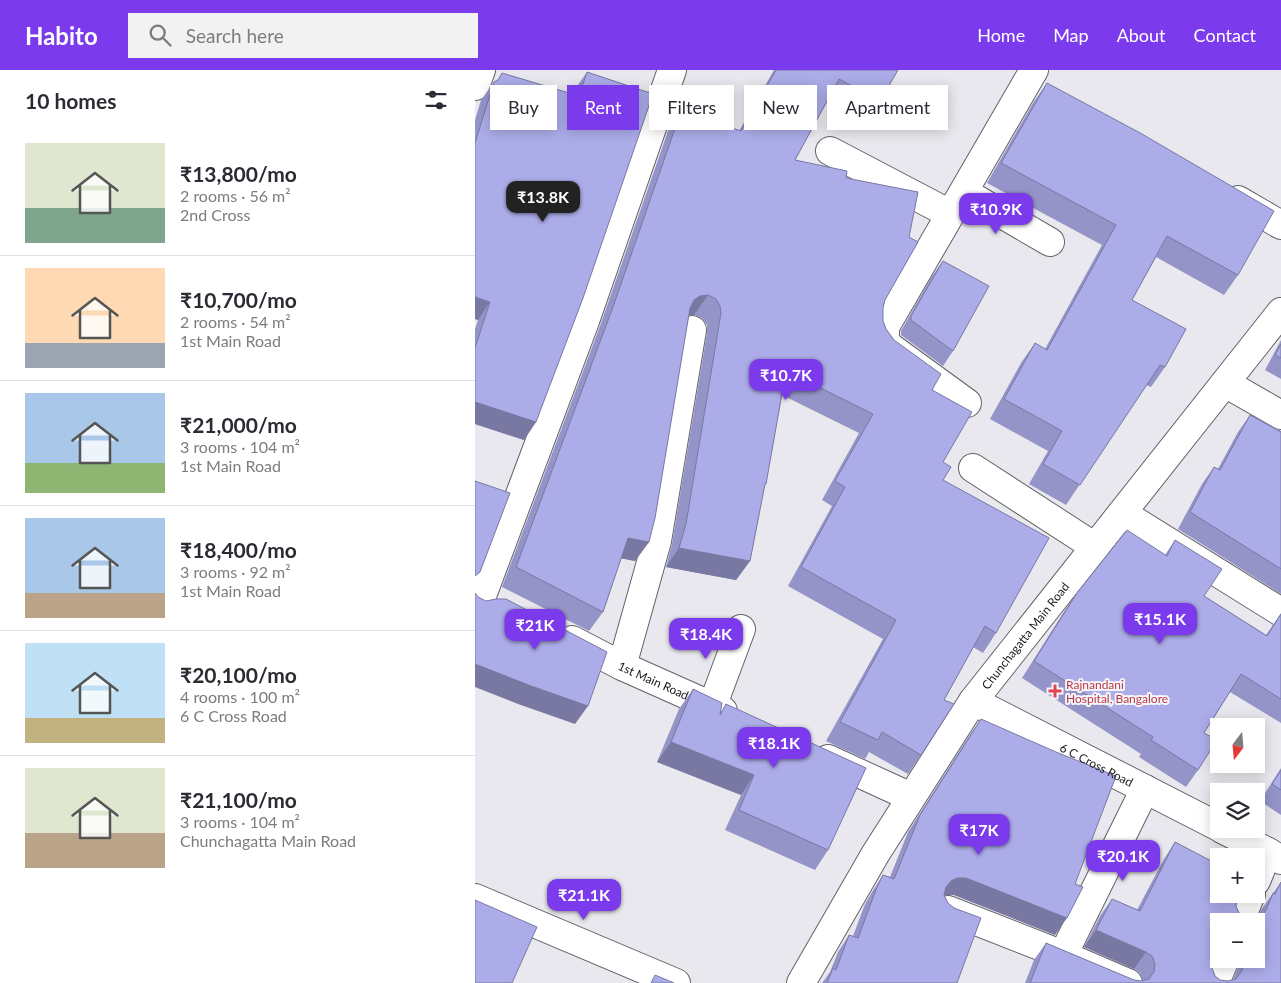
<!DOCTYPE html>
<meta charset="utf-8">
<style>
:root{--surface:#fff;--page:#f2f2f3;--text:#2b2b33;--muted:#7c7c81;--line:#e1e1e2;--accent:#7c3aed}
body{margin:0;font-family:Lato,sans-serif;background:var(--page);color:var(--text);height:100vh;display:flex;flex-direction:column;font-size:19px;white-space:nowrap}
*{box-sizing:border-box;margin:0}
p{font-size:16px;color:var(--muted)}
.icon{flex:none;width:28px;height:28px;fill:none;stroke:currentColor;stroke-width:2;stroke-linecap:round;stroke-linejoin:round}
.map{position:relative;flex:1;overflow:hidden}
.panel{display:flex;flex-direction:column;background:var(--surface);width:475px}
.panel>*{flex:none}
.top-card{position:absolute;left:15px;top:15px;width:475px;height:45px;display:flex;gap:10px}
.needle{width:32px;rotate:196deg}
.buttons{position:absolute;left:735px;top:648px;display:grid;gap:10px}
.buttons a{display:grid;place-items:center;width:55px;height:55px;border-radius:0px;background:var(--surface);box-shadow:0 2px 12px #0003;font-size:25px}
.price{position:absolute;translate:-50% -42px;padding:0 11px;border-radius:10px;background:var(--accent);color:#fff;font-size:16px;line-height:32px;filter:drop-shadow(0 1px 2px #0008)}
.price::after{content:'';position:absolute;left:50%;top:30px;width:15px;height:11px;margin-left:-8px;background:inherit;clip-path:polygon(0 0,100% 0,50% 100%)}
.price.on{background:#222;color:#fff}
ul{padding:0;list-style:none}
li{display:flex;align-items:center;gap:15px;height:125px;padding:0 25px}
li+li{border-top:1px solid var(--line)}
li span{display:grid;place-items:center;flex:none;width:140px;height:100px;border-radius:0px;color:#555}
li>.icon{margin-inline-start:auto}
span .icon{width:60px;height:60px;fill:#fffc;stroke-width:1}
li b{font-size:21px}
h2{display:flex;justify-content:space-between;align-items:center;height:60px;padding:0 25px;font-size:21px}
.chip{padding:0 18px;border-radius:0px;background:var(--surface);box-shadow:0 2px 12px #0003;font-size:18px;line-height:45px}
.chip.on{background:var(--accent);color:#fff}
header{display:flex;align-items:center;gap:30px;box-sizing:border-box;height:70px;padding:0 25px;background:var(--accent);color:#fff}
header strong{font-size:24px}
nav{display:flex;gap:28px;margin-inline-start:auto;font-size:18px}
.search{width:350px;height:45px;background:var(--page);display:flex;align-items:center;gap:12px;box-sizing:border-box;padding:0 18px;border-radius:0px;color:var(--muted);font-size:19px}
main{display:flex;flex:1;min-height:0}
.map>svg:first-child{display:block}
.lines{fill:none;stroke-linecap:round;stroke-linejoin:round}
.minor-casing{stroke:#626267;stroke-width:30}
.minor{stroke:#fff;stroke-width:28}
.wall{fill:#9494c8;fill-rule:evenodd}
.shaded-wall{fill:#7878a3}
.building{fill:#acace9;stroke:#7878a3;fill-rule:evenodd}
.health-dot{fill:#e0444e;stroke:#f5f5fc;stroke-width:2}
.labels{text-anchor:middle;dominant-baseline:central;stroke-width:4;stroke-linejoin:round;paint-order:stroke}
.street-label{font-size:12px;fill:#19191b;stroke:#f5f5fc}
.health-label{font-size:12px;fill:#be3a42;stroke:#f5f5fc;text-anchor:start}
</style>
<header>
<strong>Habito</strong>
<div class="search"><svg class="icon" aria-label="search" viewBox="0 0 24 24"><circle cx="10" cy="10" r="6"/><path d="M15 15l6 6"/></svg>Search here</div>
<nav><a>Home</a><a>Map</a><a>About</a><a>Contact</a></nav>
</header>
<main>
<section class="panel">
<h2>10 homes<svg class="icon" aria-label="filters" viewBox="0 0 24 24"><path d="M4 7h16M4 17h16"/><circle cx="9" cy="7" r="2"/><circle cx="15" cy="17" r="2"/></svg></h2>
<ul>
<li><span style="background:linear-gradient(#dfe7d0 65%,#7fa58c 0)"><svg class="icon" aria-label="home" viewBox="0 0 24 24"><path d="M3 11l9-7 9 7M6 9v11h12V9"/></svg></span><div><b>₹13,800/mo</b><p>2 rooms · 56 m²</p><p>2nd Cross</p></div></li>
<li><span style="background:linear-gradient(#ffd9b3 75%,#9aa5b1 0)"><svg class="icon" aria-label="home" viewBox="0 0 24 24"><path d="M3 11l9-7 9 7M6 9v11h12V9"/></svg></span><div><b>₹10,700/mo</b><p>2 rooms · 54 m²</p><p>1st Main Road</p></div></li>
<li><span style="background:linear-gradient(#a9c7e8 70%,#8fb573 0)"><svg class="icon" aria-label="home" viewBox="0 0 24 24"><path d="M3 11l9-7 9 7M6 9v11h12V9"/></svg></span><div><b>₹21,000/mo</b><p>3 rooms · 104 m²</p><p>1st Main Road</p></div></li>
<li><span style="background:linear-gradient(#a9c7e8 75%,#b9a48a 0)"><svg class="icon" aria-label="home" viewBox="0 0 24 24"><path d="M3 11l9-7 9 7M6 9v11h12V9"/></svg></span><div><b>₹18,400/mo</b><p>3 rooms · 92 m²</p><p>1st Main Road</p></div></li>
<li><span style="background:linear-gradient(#bfe0f5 75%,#c2b280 0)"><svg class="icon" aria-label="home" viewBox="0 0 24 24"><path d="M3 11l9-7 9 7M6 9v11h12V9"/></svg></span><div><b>₹20,100/mo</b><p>4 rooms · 100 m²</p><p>6 C Cross Road</p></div></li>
<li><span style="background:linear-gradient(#dfe7d0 65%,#b9a48a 0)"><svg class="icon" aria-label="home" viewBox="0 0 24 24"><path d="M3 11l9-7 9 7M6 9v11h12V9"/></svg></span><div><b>₹21,100/mo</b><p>3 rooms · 104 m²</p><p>Chunchagatta Main Road</p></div></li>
</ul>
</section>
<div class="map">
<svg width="806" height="913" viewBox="0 0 806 913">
<rect width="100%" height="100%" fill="#e8e8ee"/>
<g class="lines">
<defs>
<g id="minor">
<path d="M0,16L6,0"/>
<path d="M355,81L475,144"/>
<path d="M489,122L575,172"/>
<path d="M763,130L806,155"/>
<path d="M750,313L806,345"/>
<path d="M492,333L415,277L410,270V257L559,0"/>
<path d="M498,398L620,477"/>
<path d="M647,443L806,542"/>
<path d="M5,531L110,251L197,0"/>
<path id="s1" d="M97,570L147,596L248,641"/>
<path d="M147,596L182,471L217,260"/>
<path id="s2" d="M498,631L744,757"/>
<path d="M237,637L266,559"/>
<path d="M353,689L436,727"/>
<path d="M747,759L793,782L806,790"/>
<path d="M781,811L793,782"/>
<path d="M0,828L201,913"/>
<path d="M473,840L588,885L653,913"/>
<path d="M765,851L776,824"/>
<path d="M588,885L670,719"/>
<path id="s3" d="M326,913L401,783L498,631L806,242"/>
<path d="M740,913L750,889"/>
</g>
</defs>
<use href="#minor" class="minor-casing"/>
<use href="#minor" class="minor"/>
</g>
<g class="wall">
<path d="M299,0H423L405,31L392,51L353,30L320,90L371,108L410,230L408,238V251L411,259L457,320L468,392V410L521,563L508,583L498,577L469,630L446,685L433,704L394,682L390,689L351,671L408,569L313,516L357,436L347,430L384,363L307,325L275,491L261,510L191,497L197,474L232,263V255L227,248L219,245H214L174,472L160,491L146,488L128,542L114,561L27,517L125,256L193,61L206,41L264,61Z"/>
<path d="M112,2L61,352L49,370L0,354V259L3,250L0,249V50L6,30L19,12L98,24L100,19Z"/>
<path d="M572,13L763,205L749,225L681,187L657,230L690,297L676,317L671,315L591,435L554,414L573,381L515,349L546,293L560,273L570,279L627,175L512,113L558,33Z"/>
<path d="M468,191L478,281L468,296L426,265V261L457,206Z"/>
<path d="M806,270V309L790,300Z"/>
<path d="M775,345L806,361V524L703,459L727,414L739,397L743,399L763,362Z"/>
<path d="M700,470L729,526L791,565L806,543V653L755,622L729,663L723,700L711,717L664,687L666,684L547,608L590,540L602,523L690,485Z"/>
<path d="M218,619L246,642L251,634L353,780L340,800L250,760L266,725L182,692L204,639Z"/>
<path d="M506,649L580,865L479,825H470L482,913H347L355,902L363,882L374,865L378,866L390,834L397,822L408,805L415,807L433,762L494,666Z"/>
<path d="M806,698V745L785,731Z"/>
<path d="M700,772L762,828L761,836L764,843L771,848L779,849L783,847L786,840L806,812V913H550L559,890L571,873L659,910L666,911H668L665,903L659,899L609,877L625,846L637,829L662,840L689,789ZM744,851H781V889H765L764,895L758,910L753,911L745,910L740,906L737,898Z"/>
</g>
<g class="shaded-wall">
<path d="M233,225L219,245L211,246L219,230L225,226Z"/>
<path d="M0,227L15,232L3,250L0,249Z"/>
<path d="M0,332L61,352L49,370L0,354Z"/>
<path d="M153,468L174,472L160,491L139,487Z"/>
<path d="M204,478L275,491L261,510L191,497Z"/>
<path d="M0,594L113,636L100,654L43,634L0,617Z"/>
<path d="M196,672L279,705L266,725L182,692Z"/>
<path d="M482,808H491L592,848L580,865L479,825H470L464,828L476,811Z"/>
<path d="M621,860L671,882L659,899L609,877Z"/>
</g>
<g class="building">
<path d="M301,0H423L405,31L364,9L320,90L372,101L371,108L443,122L434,167L443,172L410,230L408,238V251L411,259L419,270L466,304L457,320L497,342L468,392L476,397L468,410L574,468L521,563L510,556L469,630L479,634L446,685L407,662L403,670L365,652L421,550L326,497L370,417L360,411L398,344L311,301L291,414H290L275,491L204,478L211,454L246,243L245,236L241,229L233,225L225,226L219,230L215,238L180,448L174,472L153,468L128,542L41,497L138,237L206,41L266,61Z"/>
<path d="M112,2L178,24L108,228L61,352L0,332V278L15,232L0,227V73L19,12L23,10L27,3L104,26Z"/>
<path d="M572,13L667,64L799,141L763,205L692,166L657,230L711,259L690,297L685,295L605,415L568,394L587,361L529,329L560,273L572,280L641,155L526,93Z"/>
<path d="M468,191L514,216L478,281L436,250V246Z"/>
<path d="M806,274V288L800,285Z"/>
<path d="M775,345L806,362V499L715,442L739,397L745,400Z"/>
<path d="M0,411L35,423L5,502L0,506Z"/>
<path d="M652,460L692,486L700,470L747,499L729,526L792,566L806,544V629L766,604L729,663L742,670L723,700L676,670L678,667L559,591L602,523Z"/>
<path d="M0,523L3,527L11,531L21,529H31L132,582L113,636L56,616L0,594Z"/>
<path d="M218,619L247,633L245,645L251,634L391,698L353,780L264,740L279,705L196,672Z"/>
<path d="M506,649L581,682L641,706L600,814L608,817L592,848L491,808H482L476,811L471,817L469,825L473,833L479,838L506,848L482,913H352L358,898L361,900L374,865L383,868L402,817L408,805L419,809L445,745Z"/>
<path d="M806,700V720L797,714Z"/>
<path d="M700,772L744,795V824H764L762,828L761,836L764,843L771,848L779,849L787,846L791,840L798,823L800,824L806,812V913H555L571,873L659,910L666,911L674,909L679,902L680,894L677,886L671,882L621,860L637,829L665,841ZM744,851H781V889H772L766,902L761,909L753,911L745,910L740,906L737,898L738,890L744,875Z"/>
<path d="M0,830L62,857L37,913H0Z"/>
<path d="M180,905L199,913H176Z"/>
</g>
<path class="health-dot" d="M577.5 613.5h5v5h5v5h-5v5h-5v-5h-5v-5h5z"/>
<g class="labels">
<g class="street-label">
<text stroke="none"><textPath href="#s3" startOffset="414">Chunchagatta Main Road</textPath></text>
<text stroke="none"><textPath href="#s1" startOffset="91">1st Main Road</textPath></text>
<text stroke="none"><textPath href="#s2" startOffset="139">6 C Cross Road</textPath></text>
</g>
<g class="health-label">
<text x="591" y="614">Rajnandani<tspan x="591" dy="14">Hospital, Bangalore</tspan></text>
</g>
</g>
</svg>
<div class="buttons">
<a><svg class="needle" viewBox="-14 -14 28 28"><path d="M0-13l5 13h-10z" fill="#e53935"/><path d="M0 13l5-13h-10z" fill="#7c7c81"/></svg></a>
<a><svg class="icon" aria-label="layers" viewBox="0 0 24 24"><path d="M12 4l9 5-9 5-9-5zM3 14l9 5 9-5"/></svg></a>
<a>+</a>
<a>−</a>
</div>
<b class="price on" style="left:68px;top:153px">₹13.8K</b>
<b class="price" style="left:521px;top:165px">₹10.9K</b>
<b class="price" style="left:311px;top:331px">₹10.7K</b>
<b class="price" style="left:685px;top:575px">₹15.1K</b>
<b class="price" style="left:60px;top:581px">₹21K</b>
<b class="price" style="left:231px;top:590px">₹18.4K</b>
<b class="price" style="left:299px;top:699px">₹18.1K</b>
<b class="price" style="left:504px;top:786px">₹17K</b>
<b class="price" style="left:648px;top:812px">₹20.1K</b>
<b class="price" style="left:109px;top:851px">₹21.1K</b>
<div class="top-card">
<a class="chip">Buy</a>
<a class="chip on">Rent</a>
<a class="chip">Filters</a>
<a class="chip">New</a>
<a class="chip">Apartment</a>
</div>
</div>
</main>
